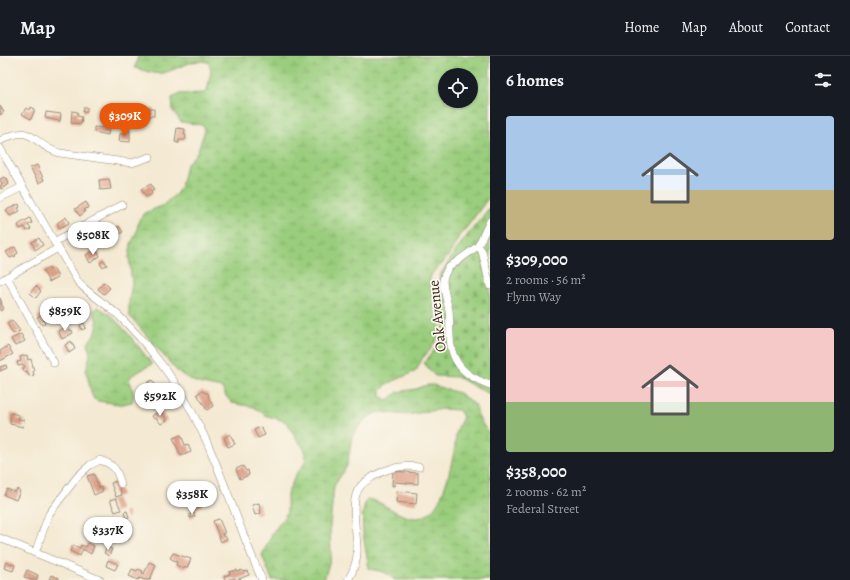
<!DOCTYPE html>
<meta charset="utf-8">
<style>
:root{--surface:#171b24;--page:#242831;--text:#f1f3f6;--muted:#9ea1a6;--line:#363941;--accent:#ea580c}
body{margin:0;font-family:Alegreya,serif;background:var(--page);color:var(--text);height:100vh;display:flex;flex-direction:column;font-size:15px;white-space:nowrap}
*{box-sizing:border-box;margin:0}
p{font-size:13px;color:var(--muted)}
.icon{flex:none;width:22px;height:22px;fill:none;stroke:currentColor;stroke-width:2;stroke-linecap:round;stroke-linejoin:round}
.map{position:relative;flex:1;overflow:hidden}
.panel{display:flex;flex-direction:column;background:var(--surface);width:360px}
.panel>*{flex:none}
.tools{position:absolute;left:438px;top:12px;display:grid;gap:8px}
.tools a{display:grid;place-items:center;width:40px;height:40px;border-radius:50%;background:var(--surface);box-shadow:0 1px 3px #0004;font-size:20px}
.price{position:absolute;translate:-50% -34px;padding:0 9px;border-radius:14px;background:#fff;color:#222;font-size:13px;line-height:26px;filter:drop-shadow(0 1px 2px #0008)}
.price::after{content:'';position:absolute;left:50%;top:24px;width:12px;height:9px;margin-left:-6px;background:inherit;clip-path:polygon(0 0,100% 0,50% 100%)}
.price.current{background:var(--accent);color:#fff}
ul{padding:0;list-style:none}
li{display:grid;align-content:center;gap:8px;height:212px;padding:0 16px}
li span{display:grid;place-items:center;height:124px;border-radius:4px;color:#555}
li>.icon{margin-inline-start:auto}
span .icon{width:72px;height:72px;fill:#fffc;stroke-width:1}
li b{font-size:17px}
h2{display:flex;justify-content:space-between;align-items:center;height:48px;padding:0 16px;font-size:17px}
header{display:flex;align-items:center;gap:24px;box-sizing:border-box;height:56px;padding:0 20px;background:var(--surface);border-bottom:1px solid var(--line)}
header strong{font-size:19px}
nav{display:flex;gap:22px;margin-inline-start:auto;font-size:14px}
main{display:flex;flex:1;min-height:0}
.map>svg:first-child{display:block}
.wetland{fill:url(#wetland-marsh);stroke:#6a7c4e;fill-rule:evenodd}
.cemetery{fill:url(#cemetery-stones);stroke:#6a7c4e}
.building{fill:#dd9e86}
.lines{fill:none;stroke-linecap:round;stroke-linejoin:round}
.minor-casing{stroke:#988a78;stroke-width:8}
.minor{stroke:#fff;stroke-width:7}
.labels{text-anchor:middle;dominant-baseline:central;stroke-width:3.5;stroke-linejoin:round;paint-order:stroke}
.street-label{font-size:15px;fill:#3b2a1e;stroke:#fbf7ec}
</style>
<header>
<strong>Map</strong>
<nav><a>Home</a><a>Map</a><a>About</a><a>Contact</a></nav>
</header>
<main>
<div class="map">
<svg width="490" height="524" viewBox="0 0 490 524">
<defs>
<pattern id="wetland-marsh" width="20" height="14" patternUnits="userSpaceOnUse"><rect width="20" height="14" fill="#9acd7d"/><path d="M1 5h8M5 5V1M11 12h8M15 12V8" fill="none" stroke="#86b06c"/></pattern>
<pattern id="cemetery-stones" width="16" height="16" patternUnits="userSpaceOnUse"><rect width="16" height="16" fill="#9acd7d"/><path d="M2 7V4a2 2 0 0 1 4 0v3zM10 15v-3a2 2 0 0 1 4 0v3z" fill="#86b06c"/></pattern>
</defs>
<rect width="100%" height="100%" fill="#fbf7ec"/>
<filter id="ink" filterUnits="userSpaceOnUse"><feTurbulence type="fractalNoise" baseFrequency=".025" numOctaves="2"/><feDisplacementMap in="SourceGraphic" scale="8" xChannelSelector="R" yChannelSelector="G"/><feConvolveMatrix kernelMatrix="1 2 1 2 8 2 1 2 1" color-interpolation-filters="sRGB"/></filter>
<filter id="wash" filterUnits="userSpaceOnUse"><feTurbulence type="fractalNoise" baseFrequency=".012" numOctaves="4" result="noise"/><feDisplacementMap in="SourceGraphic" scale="16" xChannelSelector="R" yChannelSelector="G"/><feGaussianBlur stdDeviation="0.9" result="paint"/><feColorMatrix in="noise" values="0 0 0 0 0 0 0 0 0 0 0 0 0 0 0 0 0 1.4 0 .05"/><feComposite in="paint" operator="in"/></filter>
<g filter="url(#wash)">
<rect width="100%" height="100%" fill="#f4e9d2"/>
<g class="wetland">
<path d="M138,0H490V141L486,145L467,171L459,180L449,199L442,208L433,216L430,222V230L433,237L434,254L440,271L439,280L430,294L422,303L416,315L387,328L381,335V340L386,344L391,342L398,336L416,333L427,329H433L459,337L474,348L481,366L490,379V524H394C389,515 378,515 369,513C366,491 357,464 367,443C384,445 397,461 415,462C442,464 451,410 455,390C456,385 455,379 457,375C458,370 461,366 463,361L459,354L442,353L407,359L381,356L373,358L366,363L356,374L352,381L347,410L334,430L330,469L331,501L324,524H272L262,499L273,476L283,463L287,456V439L297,416L303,410L306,402L305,394L294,379L287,366L265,359L254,351L232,347L226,340L222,332C201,328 194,328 176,314L129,259V247L132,227L129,201L131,188L136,177L139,164L144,157L162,150L177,137L181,130L186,109L197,97L204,77V72L202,69L181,66L173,55L172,42L179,38L204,37L207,35L211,15L209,7C195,0 177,14 163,17C155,19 143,14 135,12ZM445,19H471V45H445Z"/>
<path d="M97,251C115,257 140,293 152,308L131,320L129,324C133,330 134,339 132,346L123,348H119L98,345L94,343L92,339L86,315L90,299L88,287C92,281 99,274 97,267C96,262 94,259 94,254Z"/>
</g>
<path class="cemetery" d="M490,151V338L475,331L458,321L435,320L424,307L444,282L443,257L438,229L440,219L462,186Z"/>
<g id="blocks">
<g class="building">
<path d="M0,50L4,56L0,59Z"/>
<path d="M31,51L35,53L31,63L22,58L26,52L30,54Z"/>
<path d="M84,51H87V56H83Z"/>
<rect x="144" y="53" width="10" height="7"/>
<path d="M72,55L78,56L77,60L82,61L81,68L71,67Z"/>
<path d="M46,56L61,58L60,65L45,62Z"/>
<path d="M94,71L109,72L108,79L94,76Z"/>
<path d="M177,72L185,73L184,79H186L185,84H179V87L175,86Z"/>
<path d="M125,74L130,75V86L119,85L120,78H125Z"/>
<path d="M37,109L44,124L39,127L30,112Z"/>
<path d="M4,121L6,123L7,122L9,128L1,133L0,130L2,129L0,123Z"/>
<path d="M109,123L111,133L100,134L99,124Z"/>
<path d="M151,128L154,134L151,135L152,138L146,141L141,133Z"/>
<path d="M86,146L89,151L84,154L85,156L80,160L75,153Z"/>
<path d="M19,148L20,151L18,152L20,155L10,160L6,154Z"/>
<path d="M66,161L69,167L60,172L57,167Z"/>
<path d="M30,162L32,167L28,169L31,173L27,175L25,171L20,173L18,169Z"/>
<path d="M119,170L123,176L116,181L112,175Z"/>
<path d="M39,182L43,189L35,194L32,186Z"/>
<path d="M15,191L18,197L15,199L16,200L10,202L6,196Z"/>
<path d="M92,195L94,198L98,196L100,200L90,207L86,199Z"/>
<path d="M104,204L107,209L102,211L100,207Z"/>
<path d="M48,212L49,214L53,212L58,221L49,226L43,215Z"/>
<path d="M104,226L110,232L104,238L98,233Z"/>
<path d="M36,230L41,235L36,242L30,237Z"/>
<path d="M0,242L2,247H1L4,253L0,255Z"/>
<path d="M47,256L49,261L43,264L45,267L42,269L37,261Z"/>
<path d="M12,264L20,275L13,278L7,267Z"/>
<path d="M84,267L86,272L82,274L80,269Z"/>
<path d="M67,270L70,275L72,274L73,277L62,283L58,275Z"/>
<path d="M21,278L25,285L15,290L11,283Z"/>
<path d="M71,285L75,293L69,297L65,289Z"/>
<path d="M8,290L13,298L0,305V295Z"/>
<path d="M27,299L28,304L31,303L34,315H33L34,319L29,320L27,315L24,316L23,312L25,311L24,309L18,310L17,306L21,305L20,301Z"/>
<path d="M6,309L7,312L0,315V311Z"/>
<path d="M152,324L159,334L153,337L147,327Z"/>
<path d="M202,335L206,337H207L209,339L208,340L213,350L207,354L197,338Z"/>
<path d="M160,354L167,364L161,368L156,362L154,363L152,360Z"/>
<path d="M11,357L19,359L18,363L24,364L23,371L10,368Z"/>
<path d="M261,371L265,379L258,382L254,374Z"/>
<path d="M230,378L235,388L228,391L224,382Z"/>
<path d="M181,379L185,389L188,388L191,396L181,400L173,382Z"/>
<path d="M243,410L246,415L248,414L249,419L240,423L236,413Z"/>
<path d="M393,415L418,417V428L395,426L394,430H392Z"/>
<path d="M94,418L99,432L101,431L103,435L94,439L87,420Z"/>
<path d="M117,425L122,439L116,441L111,427Z"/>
<path d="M207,431L211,441L201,445L199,441L203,439L201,433Z"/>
<path d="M7,433L15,436L17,433L20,435L16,444L4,439Z"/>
<path d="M397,435L417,437L416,448L396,446Z"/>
<path d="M116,442L121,454L115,456L110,444Z"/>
<path d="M198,443L202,450L193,454L191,446Z"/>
<path d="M259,447L261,457L255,459L252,449Z"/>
<path d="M127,455L129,461L126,462L124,456Z"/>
<path d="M194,457L195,460L190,462V458Z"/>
<path d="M219,463L225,477L222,478L223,480H225L227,483L221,486L213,465Z"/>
<path d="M124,477L130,480L128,484L122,481Z"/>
<path d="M87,487L94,490L91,498L83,493L80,500L70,495L73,489L80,492L81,489L86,491Z"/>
<path d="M107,491L112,493L109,500L104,497Z"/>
<path d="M173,497L191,503L187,512L184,511V513L176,509L177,506L170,502Z"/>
<path d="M108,504L118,508L115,514L106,510Z"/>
<path d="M6,506L15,509L13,515L4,512Z"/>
<path d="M149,506L156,509L150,524H145L140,522L138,524L129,520L132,513L137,515L138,513L143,515L142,517L144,518Z"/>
<path d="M27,514L38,519L36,524H31L24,521Z"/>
<path d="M237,514L238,516L242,514L243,516L247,515L249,519L236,524L235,522L225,524L224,520L230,518L229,516Z"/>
<path d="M51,519L59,522L58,524H49Z"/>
</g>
</g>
</g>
<g filter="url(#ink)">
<use href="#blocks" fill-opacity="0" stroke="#988a78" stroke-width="1"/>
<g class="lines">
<defs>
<g id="minor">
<path d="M0,85C34,65 32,90 60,97L132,107L150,101"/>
<path d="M0,92L78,226C90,239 105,247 118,259C134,274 149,292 162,309C211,372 230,452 262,524"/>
<path d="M0,142L22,131"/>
<path d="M490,165L478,190L448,212C446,216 444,219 443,224C443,233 447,245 449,254C451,271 447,291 457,306C464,318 477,324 490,329"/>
<path d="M54,186L122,149"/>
<path d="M478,190L482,195L490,230"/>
<path d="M7,221L54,307"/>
<path d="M0,225L58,192"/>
<path d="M0,482L100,524"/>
<path d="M35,497L49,458L77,421L90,409L100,404C115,409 117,414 121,428"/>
<path d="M348,524C354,514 358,503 357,492C357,475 349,444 360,431C363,426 370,423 374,420C389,411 403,409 419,411"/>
</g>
</defs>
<use href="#minor" class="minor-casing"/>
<use href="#minor" class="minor"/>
</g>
</g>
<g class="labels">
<g class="street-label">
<text transform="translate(437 260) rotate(-96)">Oak Avenue</text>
</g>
</g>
</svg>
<div class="tools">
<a><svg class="icon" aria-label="locate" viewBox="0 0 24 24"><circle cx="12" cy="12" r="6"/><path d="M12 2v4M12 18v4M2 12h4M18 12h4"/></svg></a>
</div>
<b class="price current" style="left:125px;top:81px">$309K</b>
<b class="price" style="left:93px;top:200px">$508K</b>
<b class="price" style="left:65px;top:276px">$859K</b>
<b class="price" style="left:160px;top:361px">$592K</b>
<b class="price" style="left:192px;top:459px">$358K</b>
<b class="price" style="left:108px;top:495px">$337K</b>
</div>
<section class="panel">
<h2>6 homes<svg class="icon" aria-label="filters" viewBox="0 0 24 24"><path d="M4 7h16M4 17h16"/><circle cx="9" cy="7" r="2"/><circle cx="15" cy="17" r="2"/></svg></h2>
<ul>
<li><span style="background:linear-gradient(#a9c7e8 60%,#c2b280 0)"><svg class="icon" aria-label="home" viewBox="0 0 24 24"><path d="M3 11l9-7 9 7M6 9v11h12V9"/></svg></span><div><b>$309,000</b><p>2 rooms · 56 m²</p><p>Flynn Way</p></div></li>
<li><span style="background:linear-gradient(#f6c9c9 60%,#8fb573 0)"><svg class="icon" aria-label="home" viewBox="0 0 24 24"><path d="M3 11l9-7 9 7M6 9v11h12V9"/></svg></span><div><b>$358,000</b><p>2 rooms · 62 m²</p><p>Federal Street</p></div></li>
</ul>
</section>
</main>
